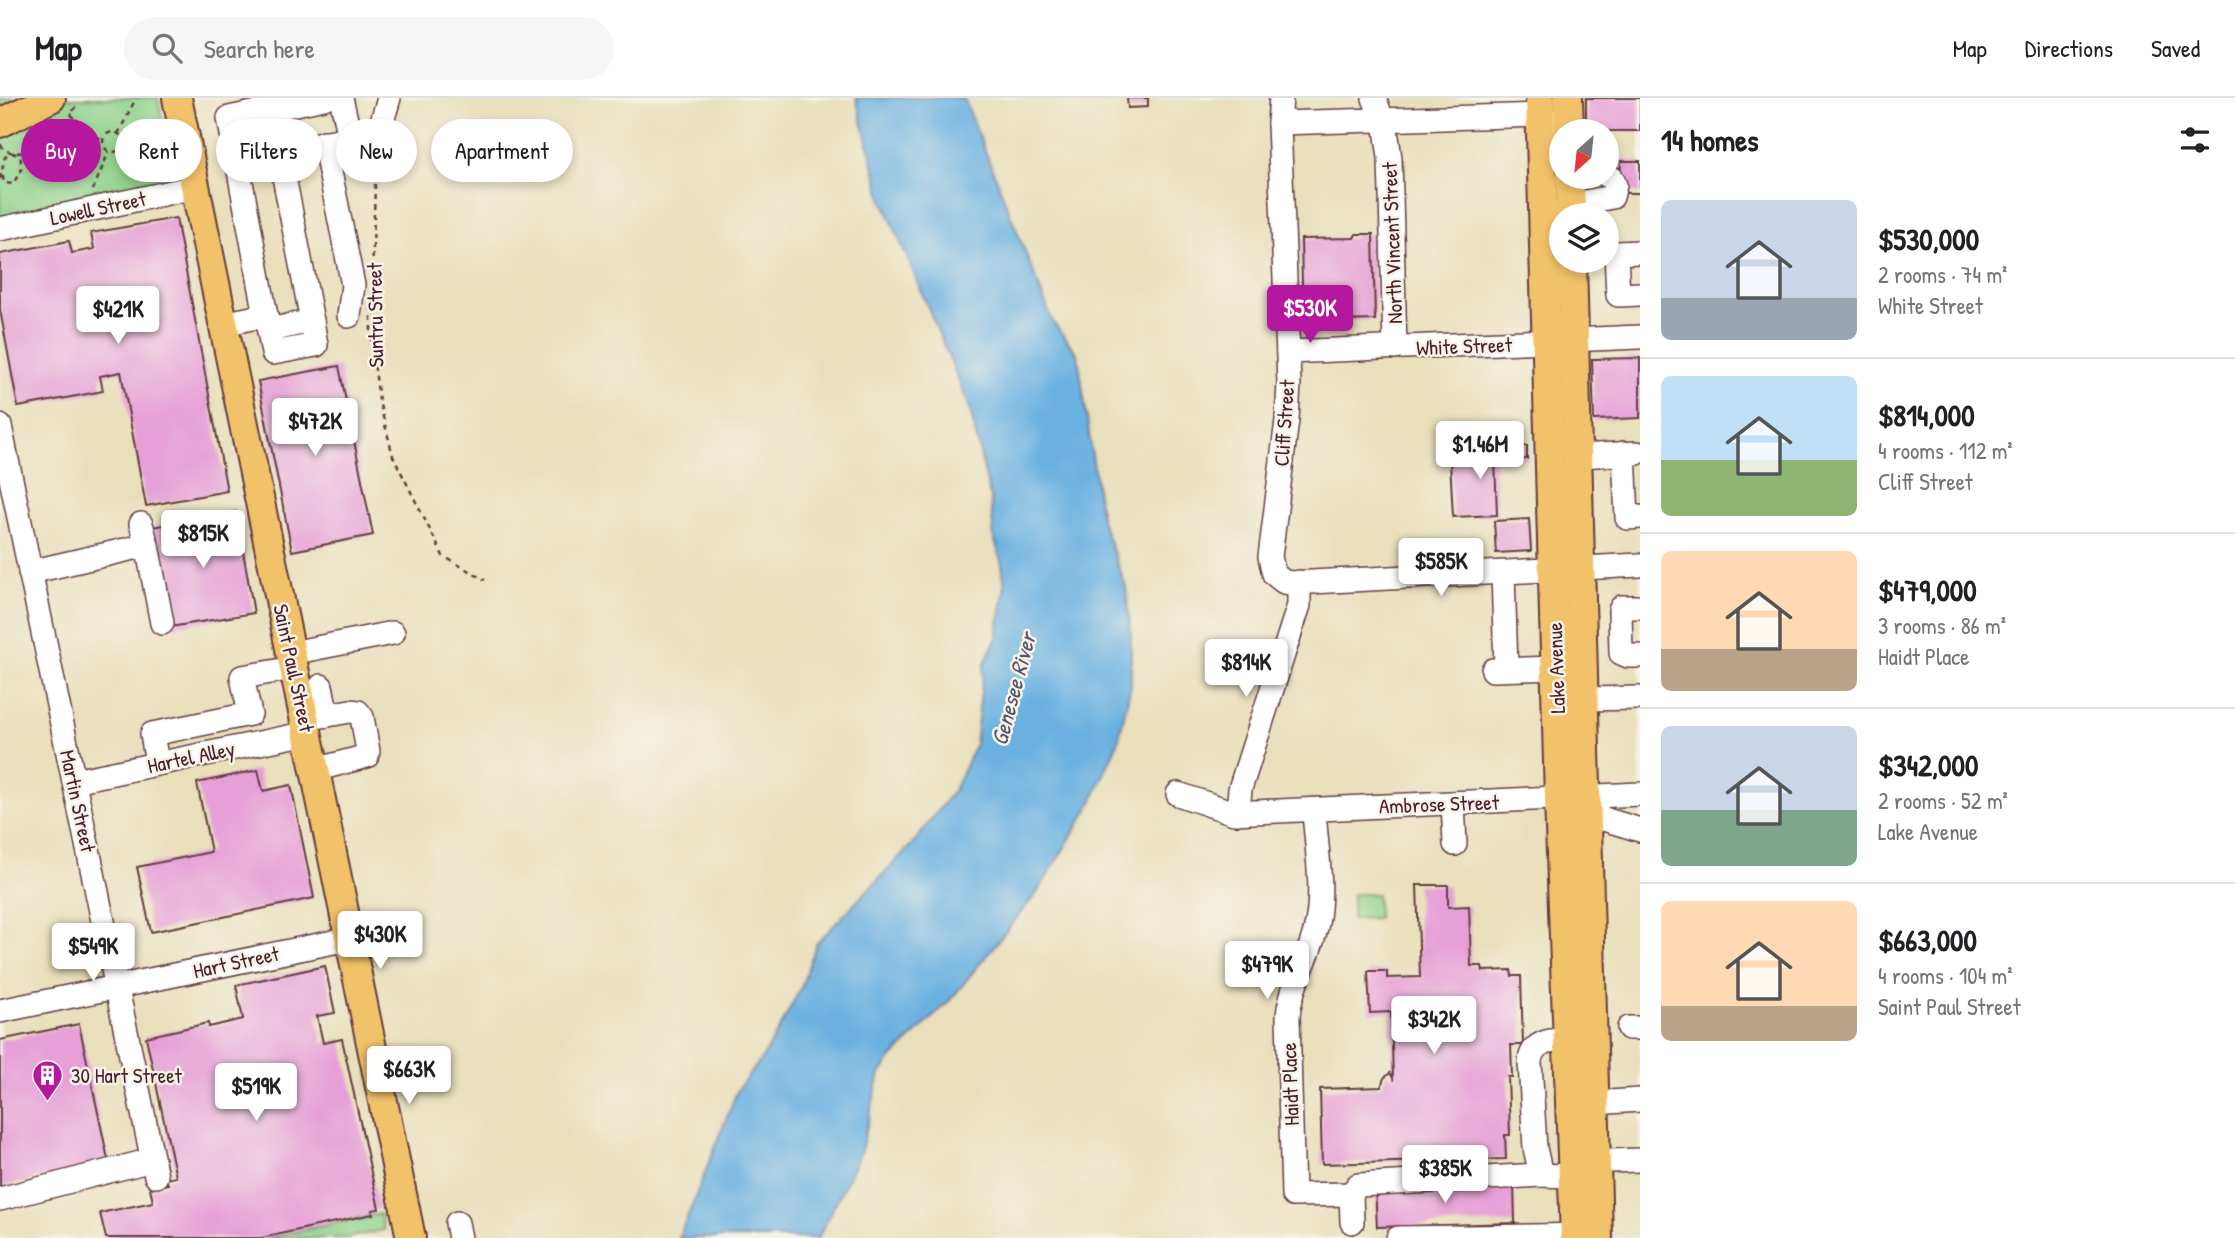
<!DOCTYPE html>
<meta charset="utf-8">
<style>
:root{--surface:#fff;--page:#f6f6f6;--text:#202124;--muted:#757577;--line:#e0e0e0;--accent:#b5179e}
body{margin:0;font-family:"Patrick Hand",sans-serif;background:var(--page);color:var(--text);height:100vh;display:flex;flex-direction:column;font-size:26px;white-space:nowrap}
*{box-sizing:border-box;margin:0}
p{font-size:23px;color:var(--muted)}
.icon{flex:none;width:38px;height:38px;fill:none;stroke:currentColor;stroke-width:2;stroke-linecap:round;stroke-linejoin:round}
.map{position:relative;flex:1;overflow:hidden}
.sheet{display:flex;flex-direction:column;background:var(--surface);width:595px}
.sheet>*{flex:none}
.top-card{position:absolute;left:21px;top:21px;width:665px;height:63px;display:flex;gap:14px}
.needle{width:46px;rotate:207deg}
.controls{position:absolute;left:1549px;top:21px;display:grid;gap:14px}
.controls a{display:grid;place-items:center;width:70px;height:70px;border-radius:50%;background:var(--surface);box-shadow:0 4px 10px #0003;font-size:35px}
.price{position:absolute;translate:-50% -60px;padding:0 16px;border-radius:7px;background:#fff;color:#222;font-size:23px;line-height:46px;filter:drop-shadow(0 2px 4px #0008)}
.price::after{content:'';position:absolute;left:50%;top:42px;width:21px;height:16px;margin-left:-10px;background:inherit;clip-path:polygon(0 0,100% 0,50% 100%)}
.price.on{background:var(--accent);color:#fff}
ul{padding:0;list-style:none}
li{display:flex;align-items:center;gap:21px;height:175px;padding:0 21px}
li+li{border-top:2px solid var(--line)}
li span{display:grid;place-items:center;flex:none;width:196px;height:140px;border-radius:10px;color:#555}
li>.icon{margin-inline-start:auto}
span .icon{width:84px;height:84px;fill:#fffc;stroke-width:1}
li b{font-size:30px}
h2{display:flex;justify-content:space-between;align-items:center;height:84px;padding:0 21px;font-size:30px}
.chip{padding:0 24px;border-radius:32px;background:var(--surface);box-shadow:0 4px 10px #0003;font-size:24px;line-height:63px}
.chip.on{background:var(--accent);color:#fff}
header{display:flex;align-items:center;gap:42px;box-sizing:border-box;height:98px;padding:0 35px;background:var(--surface);border-bottom:2px solid var(--line)}
header strong{font-size:33px}
nav{display:flex;gap:38px;margin-inline-start:auto;font-size:24px}
.search{width:490px;height:63px;background:var(--page);display:flex;align-items:center;gap:18px;box-sizing:border-box;padding:0 24px;border-radius:38px;color:var(--muted);font-size:26px}
main{display:flex;flex:1;min-height:0}
.map>svg:first-child{display:block}
.green{fill:#8fd189;stroke:#6c785a;stroke-width:2}
.water{fill:#6bb1e1;stroke:#5a6886;stroke-width:2}
.building{fill:#e6a0d7}
.lines{fill:none;stroke-linecap:round;stroke-linejoin:round}
.minor-casing{stroke:#623c41;stroke-width:26}
.major-casing{stroke:#623c41;stroke-width:32}
.path{stroke:#623c41;stroke-width:2.5;stroke-dasharray:5 5;stroke-linecap:butt}
.minor{stroke:#fff;stroke-width:23}
.major{stroke:#f2c26a;stroke-width:28}
.labels{text-anchor:middle;dominant-baseline:central;stroke-width:5;stroke-linejoin:round;paint-order:stroke}
.street-label{font-size:21px;fill:#4a1f2b;stroke:#f7f3e8}
.poi-label{font-size:21px;fill:#4a1f2b;stroke:#f7f3e8;text-anchor:start}
.water-label{font-size:23px;font-style:italic;fill:#56526b;stroke:#f7f3e8}
</style>
<header>
<strong>Map</strong>
<div class="search"><svg class="icon" aria-label="search" viewBox="0 0 24 24"><circle cx="10" cy="10" r="6"/><path d="M15 15l6 6"/></svg>Search here</div>
<nav><a>Map</a><a>Directions</a><a>Saved</a></nav>
</header>
<main>
<div class="map">
<svg width="1640" height="1140" viewBox="0 0 1640 1140">
<rect width="100%" height="100%" fill="#f7f3e8"/>
<filter id="ink" filterUnits="userSpaceOnUse"><feTurbulence type="fractalNoise" baseFrequency=".0143" numOctaves="2"/><feDisplacementMap in="SourceGraphic" scale="14" xChannelSelector="R" yChannelSelector="G"/><feConvolveMatrix kernelMatrix="1 2 1 2 8 2 1 2 1" color-interpolation-filters="sRGB"/></filter>
<filter id="wash" filterUnits="userSpaceOnUse"><feTurbulence type="fractalNoise" baseFrequency=".00686" numOctaves="4" result="noise"/><feDisplacementMap in="SourceGraphic" scale="28" xChannelSelector="R" yChannelSelector="G"/><feGaussianBlur stdDeviation="1.57" result="paint"/><feColorMatrix in="noise" values="0 0 0 0 0 0 0 0 0 0 0 0 0 0 0 0 0 1.4 0 .05"/><feComposite in="paint" operator="in"/></filter>
<g filter="url(#wash)">
<rect width="100%" height="100%" fill="#e9dfbb"/>
<g class="green">
<path d="M0,0H158L171,69L168,81L164,86L0,122Z"/>
<path d="M1352,796H1377L1378,820L1352,821Z"/>
<path d="M380,1116L384,1132L346,1140H265Z"/>
</g>
<path class="water" d="M856,0H964L1053,224L1078,257L1101,421L1126,489L1131,536V587L1118,644L1090,708L1037,795L952,900L890,962L880,976L860,1056L818,1140H679L738,991L763,959L783,924L802,887L816,846L915,743L955,690L975,647L984,567L997,539L1005,488L1002,466L994,439L990,398L969,307L882,100Z"/>
<g id="blocks">
<g class="building">
<path d="M1127,0H1148V9L1128,10Z"/>
<rect x="1586" y="0" width="54" height="33"/>
<path d="M1621,63H1640V95H1619Z"/>
<path d="M176,120L227,393L146,408L121,274L100,278L103,293L18,309L0,212V156L69,143L72,155L94,151L91,135Z"/>
<path d="M1356,136H1373L1375,222L1341,223L1342,231H1303L1301,141L1354,140Z"/>
<path d="M1640,260V320L1594,322L1592,261Z"/>
<path d="M339,268L373,437L292,453L258,283Z"/>
<path d="M1527,348V361L1495,362L1497,417L1453,419L1450,363L1480,362L1479,349Z"/>
<path d="M236,414L254,515L170,529L152,429Z"/>
<path d="M1529,421L1531,453L1496,455L1494,423Z"/>
<path d="M258,672L263,693L291,687L314,800L151,834L137,769L211,754L197,685Z"/>
<path d="M1417,787H1448V809L1469,808L1471,868H1482L1483,873L1511,872L1512,878H1521L1523,947H1511L1512,979H1508L1510,1037H1505L1506,1061L1322,1066L1320,991L1381,989L1384,980L1390,975L1393,980L1391,914L1370,915L1368,873H1387V880L1420,879Z"/>
<path d="M325,868L335,915L317,918L323,945L342,941L379,1111L372,1112L373,1116L261,1140H106L100,1115L153,1104L150,1090L168,1086L166,1081L176,1079L146,939L208,925L209,929L243,921L236,887Z"/>
<path d="M79,926L109,1066L0,1089V942Z"/>
<path d="M1514,1085L1515,1125L1377,1129L1375,1089Z"/>
</g>
</g>
</g>
<g filter="url(#ink)">
<use href="#blocks" fill-opacity="0" stroke="#623c41" stroke-width="2"/>
<g class="lines">
<defs>
<g id="minor">
<path d="M341,0L350,39"/>
<path d="M1281,0L1279,25L1289,285L1287,322L1270,459L1274,476L1284,484L1292,485L1640,467"/>
<path d="M1374,0L1386,31L1390,60L1395,250"/>
<path d="M1279,25L1540,17L1554,24"/>
<path d="M324,44L353,187L349,218"/>
<path d="M237,62L363,37H378L389,0"/>
<path d="M1570,107L1612,99L1615,87L1612,80L1606,77"/>
<path d="M0,131L195,89"/>
<path d="M1640,154L1616,155L1618,197L1640,196"/>
<path d="M312,223L316,247L273,255L229,20L324,0"/>
<path d="M223,226L266,217"/>
<path d="M269,232L312,223L279,53"/>
<path d="M1288,254L1640,239"/>
<path d="M0,328L156,1078"/>
<path d="M1624,355L1627,420L1640,419"/>
<path d="M1577,358L1637,355"/>
<path d="M147,447L162,525"/>
<path d="M30,474L147,447L141,426"/>
<path d="M1503,475L1506,571"/>
<path d="M1640,509H1622L1620,512L1621,555L1628,558H1640"/>
<path d="M291,555L393,535"/>
<path d="M1493,572L1556,570"/>
<path d="M321,588L327,617"/>
<path d="M1584,601L1640,600"/>
<path d="M305,621L350,613L358,614L362,619L368,653L367,658L315,672"/>
<path d="M157,665L152,636L250,616L242,579L294,570"/>
<path d="M74,683L308,635"/>
<path d="M1178,696L1234,715L1640,696"/>
<path d="M1453,705L1455,746"/>
<path d="M1572,706L1607,722L1640,732"/>
<path d="M1314,712C1316,748 1324,789 1317,825C1311,858 1291,884 1288,918L1293,1097L1351,1096L1358,1087L1541,1077"/>
<path d="M1238,715L1240,691L1299,507V484"/>
<path d="M0,913L348,841"/>
<path d="M1629,930H1640"/>
<path d="M1585,941C1565,942 1532,937 1530,964L1535,1050L1541,1077L1590,1079"/>
<path d="M1577,1006L1640,1002"/>
<path d="M1580,1064L1640,1062"/>
<path d="M1351,1096L1352,1124"/>
<path d="M0,1101L152,1062"/>
<path d="M457,1125L460,1140"/>
<path d="M1398,1140L1591,1137"/>
</g>
<g id="major">
<path d="M177,0L411,1140"/>
<path d="M1540,0L1559,701L1575,1140"/>
<path d="M1568,0L1569,33"/>
<path d="M0,25L51,0"/>
<path d="M1570,79L1571,117"/>
<path d="M1572,163L1598,1140"/>
</g>
</defs>
<use href="#minor" class="minor-casing"/>
<use href="#major" class="major-casing"/>
<g class="path">
<path d="M73,13L77,7"/>
<path d="M68,29L75,30L103,42"/>
<path d="M59,31L66,30L72,25L73,19L69,13"/>
<circle cx="113" cy="44" r="10"/>
<path d="M118,36L136,0"/>
<path d="M0,46C15,68 46,44 59,31L58,21"/>
<path d="M0,81L5,59L14,55L21,61V72L13,86L4,85L2,74"/>
<path d="M93,92L109,53"/>
<path d="M372,181L376,54"/>
<path d="M371,208V240L379,303L393,358L443,458L485,482"/>
</g>
<use href="#minor" class="minor"/>
<use href="#major" class="major"/>
</g>
</g>
<defs>
<symbol id="building-pin" viewBox="-11 -11 22 30"><path d="M0 17L-7.5 6A9.5 9.5 0 1 1 7.5 6Z" fill="#b5179e" stroke="#f7f3e8"/><path d="M-4-6H4V6H1V3H-1V6H-4ZM-2.5-4.3h1.7v1.8h-1.7ZM.8-4.3h1.7v1.8H.8ZM-2.5-1h1.7V.8h-1.7ZM.8-1h1.7V.8H.8Z" fill="#fff"/></symbol>
</defs>
<g fill-rule="evenodd">
<use href="#building-pin" x="30" y="960" width="35" height="47"/>
</g>
<g class="labels">
<g class="street-label">
<text transform="translate(98 110) rotate(-12)">Lowell Street</text>
<text transform="translate(1392 145) rotate(-92)">North Vincent Street</text>
<text transform="translate(375 217) rotate(-91)">Suntru Street</text>
<text transform="translate(1464 248) rotate(-2)">White Street</text>
<text transform="translate(1284 325) rotate(-86)">Cliff Street</text>
<text transform="translate(294 570) rotate(78)">Saint Paul Street</text>
<text transform="translate(1556 570) rotate(-92)">Lake Avenue</text>
<text transform="translate(191 659) rotate(-12)">Hartel Alley</text>
<text transform="translate(78 703) rotate(78)">Martin Street</text>
<text transform="translate(1439 706) rotate(-2)">Ambrose Street</text>
<text transform="translate(236 864) rotate(-12)">Hart Street</text>
<text transform="translate(1290 986) rotate(-92)">Haidt Place</text>
</g>
<g class="poi-label">
<text x="71" y="977">30 Hart Street</text>
</g>
<g class="water-label">
<text transform="translate(1013 591) rotate(-75)">Genesee River</text>
</g>
</g>
</svg>
<div class="controls">
<a><svg class="needle" viewBox="-14 -14 28 28"><path d="M0-13l5 13h-10z" fill="#e53935"/><path d="M0 13l5-13h-10z" fill="#757577"/></svg></a>
<a><svg class="icon" aria-label="layers" viewBox="0 0 24 24"><path d="M12 4l9 5-9 5-9-5zM3 14l9 5 9-5"/></svg></a>
</div>
<b class="price on" style="left:1310px;top:247px">$530K</b>
<b class="price" style="left:118px;top:248px">$421K</b>
<b class="price" style="left:315px;top:360px">$472K</b>
<b class="price" style="left:1480px;top:383px">$1.46M</b>
<b class="price" style="left:203px;top:472px">$815K</b>
<b class="price" style="left:1441px;top:500px">$585K</b>
<b class="price" style="left:1246px;top:601px">$814K</b>
<b class="price" style="left:380px;top:873px">$430K</b>
<b class="price" style="left:93px;top:885px">$549K</b>
<b class="price" style="left:1267px;top:903px">$479K</b>
<b class="price" style="left:1434px;top:958px">$342K</b>
<b class="price" style="left:409px;top:1008px">$663K</b>
<b class="price" style="left:256px;top:1025px">$519K</b>
<b class="price" style="left:1445px;top:1107px">$385K</b>
<div class="top-card">
<a class="chip on">Buy</a>
<a class="chip">Rent</a>
<a class="chip">Filters</a>
<a class="chip">New</a>
<a class="chip">Apartment</a>
</div>
</div>
<section class="sheet">
<h2>14 homes<svg class="icon" aria-label="filters" viewBox="0 0 24 24"><path d="M4 7h16M4 17h16"/><circle cx="9" cy="7" r="2"/><circle cx="15" cy="17" r="2"/></svg></h2>
<ul>
<li><span style="background:linear-gradient(#c9d6e8 70%,#9aa5b1 0)"><svg class="icon" aria-label="home" viewBox="0 0 24 24"><path d="M3 11l9-7 9 7M6 9v11h12V9"/></svg></span><div><b>$530,000</b><p>2 rooms · 74 m²</p><p>White Street</p></div></li>
<li><span style="background:linear-gradient(#bfe0f5 60%,#8fb573 0)"><svg class="icon" aria-label="home" viewBox="0 0 24 24"><path d="M3 11l9-7 9 7M6 9v11h12V9"/></svg></span><div><b>$814,000</b><p>4 rooms · 112 m²</p><p>Cliff Street</p></div></li>
<li><span style="background:linear-gradient(#ffd9b3 70%,#b9a48a 0)"><svg class="icon" aria-label="home" viewBox="0 0 24 24"><path d="M3 11l9-7 9 7M6 9v11h12V9"/></svg></span><div><b>$479,000</b><p>3 rooms · 86 m²</p><p>Haidt Place</p></div></li>
<li><span style="background:linear-gradient(#c9d6e8 60%,#7fa58c 0)"><svg class="icon" aria-label="home" viewBox="0 0 24 24"><path d="M3 11l9-7 9 7M6 9v11h12V9"/></svg></span><div><b>$342,000</b><p>2 rooms · 52 m²</p><p>Lake Avenue</p></div></li>
<li><span style="background:linear-gradient(#ffd9b3 75%,#b9a48a 0)"><svg class="icon" aria-label="home" viewBox="0 0 24 24"><path d="M3 11l9-7 9 7M6 9v11h12V9"/></svg></span><div><b>$663,000</b><p>4 rooms · 104 m²</p><p>Saint Paul Street</p></div></li>
</ul>
</section>
</main>
